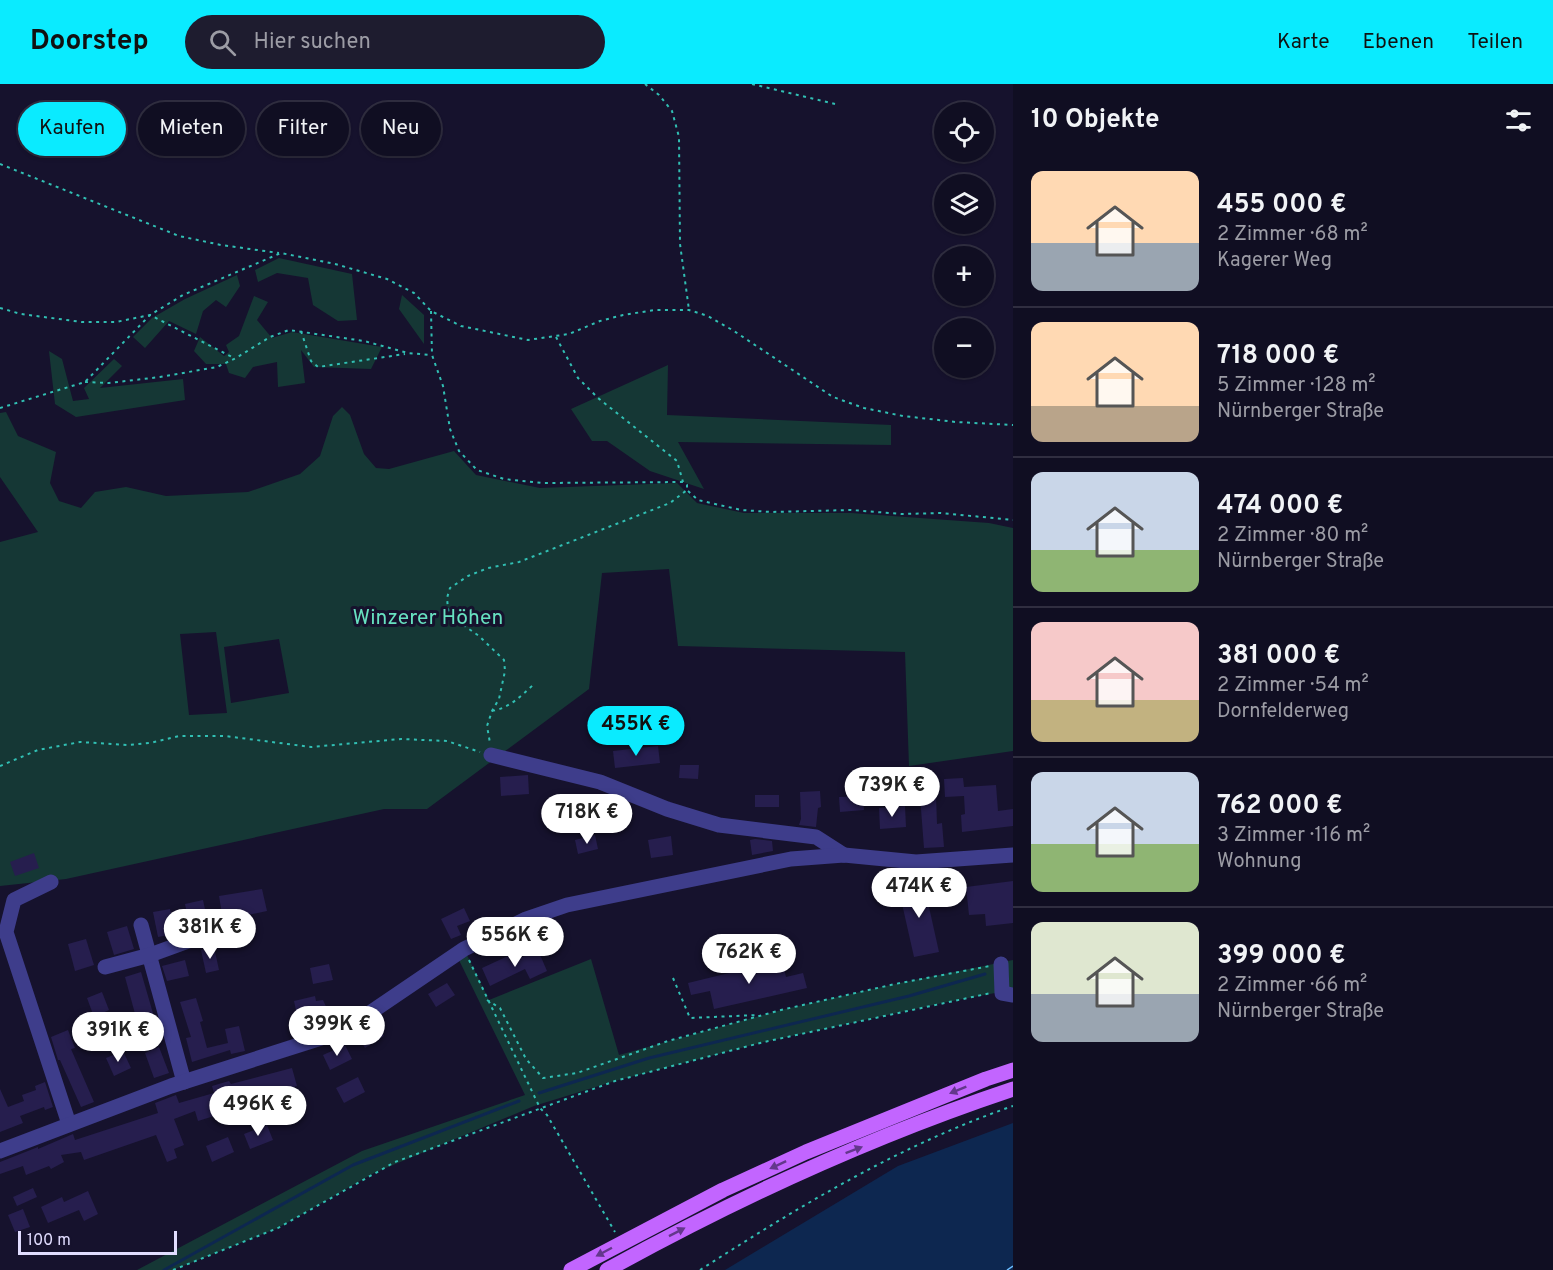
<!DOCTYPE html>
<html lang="de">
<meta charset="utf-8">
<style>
:root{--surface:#100e22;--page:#1e1c2f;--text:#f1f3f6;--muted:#9c9ca5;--line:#302e40;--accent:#0aebff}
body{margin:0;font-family:Overpass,sans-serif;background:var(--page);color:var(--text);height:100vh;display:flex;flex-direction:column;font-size:22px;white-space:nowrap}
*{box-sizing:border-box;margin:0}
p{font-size:20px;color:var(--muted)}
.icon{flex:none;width:33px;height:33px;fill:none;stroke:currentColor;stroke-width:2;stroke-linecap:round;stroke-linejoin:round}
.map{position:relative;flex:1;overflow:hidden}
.side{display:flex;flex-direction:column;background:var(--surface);width:540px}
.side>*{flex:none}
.banner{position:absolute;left:18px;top:18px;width:570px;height:54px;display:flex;gap:12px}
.buttons{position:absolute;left:934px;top:18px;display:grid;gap:12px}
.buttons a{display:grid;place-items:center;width:60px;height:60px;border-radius:50%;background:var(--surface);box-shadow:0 2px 4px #0004,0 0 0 2px var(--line);font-size:30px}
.scale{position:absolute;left:18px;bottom:15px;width:159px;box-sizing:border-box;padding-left:6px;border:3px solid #e1ddff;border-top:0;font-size:16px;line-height:21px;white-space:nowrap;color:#e1ddff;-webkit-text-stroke:4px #16122d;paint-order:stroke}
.price{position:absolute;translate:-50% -51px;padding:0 14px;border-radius:21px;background:#fff;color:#222;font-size:20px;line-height:39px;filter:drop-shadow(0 2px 3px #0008)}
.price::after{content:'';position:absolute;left:50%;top:36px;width:18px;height:14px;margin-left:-9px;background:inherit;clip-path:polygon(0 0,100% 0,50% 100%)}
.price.on{background:var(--accent);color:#111}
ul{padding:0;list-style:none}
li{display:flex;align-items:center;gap:18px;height:150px;padding:0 18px}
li+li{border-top:2px solid var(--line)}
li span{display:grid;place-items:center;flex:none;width:168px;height:120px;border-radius:12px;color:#555}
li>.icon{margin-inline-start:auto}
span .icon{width:72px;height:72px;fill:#fffc;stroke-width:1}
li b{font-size:26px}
h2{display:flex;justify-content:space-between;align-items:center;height:72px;padding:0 18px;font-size:26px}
.pill{padding:0 21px;border-radius:27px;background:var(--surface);box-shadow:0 2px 4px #0004,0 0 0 2px var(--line);font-size:21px;line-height:54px}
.pill.on{background:var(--accent);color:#111}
header{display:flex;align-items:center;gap:36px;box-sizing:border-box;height:84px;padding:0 30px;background:var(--accent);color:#111}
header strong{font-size:28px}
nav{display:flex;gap:33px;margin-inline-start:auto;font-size:21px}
.search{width:420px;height:54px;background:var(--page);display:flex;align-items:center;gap:15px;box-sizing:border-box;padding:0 21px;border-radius:33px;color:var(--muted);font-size:22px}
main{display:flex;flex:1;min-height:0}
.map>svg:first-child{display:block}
.green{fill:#153735;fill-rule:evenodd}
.water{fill:#0d2750}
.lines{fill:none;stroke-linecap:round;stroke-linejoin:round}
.stream{stroke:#0d2750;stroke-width:3}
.ferry{stroke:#6cbeff;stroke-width:1.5;stroke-dasharray:8 6;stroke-linecap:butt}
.building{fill:#261e4e}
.path{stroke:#31bfb3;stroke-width:2;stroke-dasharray:3 4.5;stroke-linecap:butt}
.minor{stroke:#3e3d8b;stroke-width:15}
.major{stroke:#c265ff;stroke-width:15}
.oneway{fill:#63378c}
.labels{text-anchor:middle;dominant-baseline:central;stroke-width:6;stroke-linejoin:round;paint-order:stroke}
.park-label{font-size:21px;fill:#67e1c0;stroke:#16122d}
</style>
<header>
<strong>Doorstep</strong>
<div class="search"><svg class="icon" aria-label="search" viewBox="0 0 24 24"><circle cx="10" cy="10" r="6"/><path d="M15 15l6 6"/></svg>Hier suchen</div>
<nav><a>Karte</a><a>Ebenen</a><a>Teilen</a></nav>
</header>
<main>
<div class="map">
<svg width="1013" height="1186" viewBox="0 0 1013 1186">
<rect width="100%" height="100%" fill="#16122d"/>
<g class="green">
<path d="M279,174L352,190L357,236L338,237L313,221L308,194L277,189L258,198L255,186Z"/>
<path d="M237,191L240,202L226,223L216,216L203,227L196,250L169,237L145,264L133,253L152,234L185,215Z"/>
<path d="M402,211L424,231V260L399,225Z"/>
<path d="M254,212L268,218L257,236L272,254L292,248L382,263L371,285L314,283L301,266L305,299L278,303L277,278L253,283L245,294L229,289L226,280H206L194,267L200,253L224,272L229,268L226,261L239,252Z"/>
<path d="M49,267L62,275L73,317L89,315L84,304L114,275L122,282L100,304L183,295L185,316L76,333L55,320Z"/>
<path d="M668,281L667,331L891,341V361L678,358L704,405L650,387L607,357H592L571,325Z"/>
<path d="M342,323L350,331L364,370L376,384L389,385L454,367L476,391L540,404L677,399L697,419L744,429H851L989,439L1013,444V667L909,682L905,568L678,562L669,485L602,489L589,605L427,725H384L66,795L0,802V458L38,448L0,393V329L6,328L18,352L56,368L50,399L59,417L81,424L95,408L126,403L166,412L248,408L300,390L320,372L333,332ZM216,548L227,629L189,631L180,550ZM279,555L289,609L231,619L224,563Z"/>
<path d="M464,865L489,916L591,875L619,971L781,926L895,900L1013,876V911L995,909L947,918L764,958L615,997L534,1022L374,1089L278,1144L173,1186H137L362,1067L525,1011L456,870Z"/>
</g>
<path class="water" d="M1013,1039V1186H725L898,1082Z"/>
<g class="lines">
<g class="stream">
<path d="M539,1009L649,974L909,912L985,890"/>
<path d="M164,1186L353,1081L519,1017"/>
</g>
<path class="ferry" d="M1007,1186L1013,1182"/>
</g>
<g class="building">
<path d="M658,662L660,679L615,684L613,667Z"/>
<path d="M680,681H699L698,695L679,694Z"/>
<path d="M528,691L529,710L501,712L500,693Z"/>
<path d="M963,694L964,703L996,701L998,727L1013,725V742L962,748L961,731L965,730L964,712L945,713L944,695Z"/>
<path d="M820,707L821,723L818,724L816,743L799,741L801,735L800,708Z"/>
<rect x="755" y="711" width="24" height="12"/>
<path d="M936,711L937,740L942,739L944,763L924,764L920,712Z"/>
<path d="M863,712L864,726L840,728L839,713Z"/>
<path d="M905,722L906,743L880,745L879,724Z"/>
<path d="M595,751L598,765L578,770L575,756Z"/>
<path d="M671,752L673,771L651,774L648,756Z"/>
<path d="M755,755L772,757L773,767L752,771L750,756Z"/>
<path d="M34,769L39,784L15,792L10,778Z"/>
<path d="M923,796L939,868L914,873L898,802Z"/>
<path d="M1013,797V839L986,842L985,830L969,831L966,803Z"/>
<path d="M262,805L267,827L223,836L219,812Z"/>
<path d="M203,816L208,839L190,845L185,820Z"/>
<path d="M464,824L470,837L457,842L461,851L451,855L441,835Z"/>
<path d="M170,825L175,850L158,853L153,828Z"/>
<path d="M127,842L134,865L114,871L107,848Z"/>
<path d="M86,855L94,881L75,887L68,860Z"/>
<path d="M214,863L219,886L206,889L201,866Z"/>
<path d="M538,866L547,887L530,895L525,885L490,902L482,884L508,872L511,878Z"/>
<path d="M185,876L189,892L167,897L162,882Z"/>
<path d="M782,876L786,893L803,889L807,904L714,925L710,907L691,911L688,899Z"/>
<path d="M329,880L333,896L313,900L310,884Z"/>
<path d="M141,888L157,943L140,948L125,893Z"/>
<path d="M447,899L455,911L436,923L428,910Z"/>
<path d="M102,908L109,926L94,933L87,914Z"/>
<path d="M315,912L316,917L323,916L329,929L298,936L294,917Z"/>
<path d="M196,914L203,937L200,938L207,964L228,959L225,945L239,942L245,967L231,970L230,966L192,978L186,954L191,953L180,918Z"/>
<path d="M375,937L384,952L365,964L356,949Z"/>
<path d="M68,946L75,964L71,965L94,1018L81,1023L60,976H58L51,953Z"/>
<path d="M345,961L352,975L330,986L323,971Z"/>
<path d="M159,963L169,989L154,994L145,969Z"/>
<path d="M123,967L131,984L114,992L106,974Z"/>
<path d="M292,984L297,1002L281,1007L287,1026L279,1028L275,1015L271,1017L269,1010L229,1020L230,1027L198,1037L195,1027L174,1035L184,1061L174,1065L177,1074L167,1078L156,1051L84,1076L81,1068L61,1071L64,1078L51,1085L49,1082L26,1091L23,1082L0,1090V1078L38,1063V1065L73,1050L75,1056L158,1029L155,1019L176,1011L179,1019L214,1009L212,1002L229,997L231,1000Z"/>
<path d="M358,993L365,1008L344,1019L336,1004Z"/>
<path d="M45,998L53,1023L45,1026L44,1023L20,1032L23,1039L0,1048V1005L8,1023L24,1017L22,1011L36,1006L35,1002Z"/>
<path d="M267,1041L273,1056L250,1065L244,1050Z"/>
<path d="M228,1053L234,1068L212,1078L206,1062Z"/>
<path d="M33,1104L37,1113L17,1122L13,1113Z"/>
<path d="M88,1107L98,1130L84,1137L79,1126L48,1139L41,1123L62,1113L64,1118Z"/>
<path d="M23,1125L30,1143L15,1148L8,1131Z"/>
</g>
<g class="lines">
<g class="path">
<path d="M645,0L659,11L672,27L679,53L680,160L689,226"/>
<path d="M752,0L835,20"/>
<path d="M0,80L179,152L221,161L279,169"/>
<path d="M0,224L21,230L82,238H116L150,231L234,274"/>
<path d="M431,227L432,271L443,302L450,345L459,367L477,386L504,395L543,399L683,398L687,401V406L670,419L519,478L488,484L468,492L450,504L447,514L448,525L459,538L479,552L504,576L505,587L499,615L492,627L487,642L490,659"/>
<path d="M301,247L311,277L318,283L405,270"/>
<path d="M556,253L578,294L598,314L677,377L683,398"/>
<path d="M85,298L109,299L160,293L217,283L236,274L270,253L289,246L364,257L408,269L432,271"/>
<path d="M0,324L85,298L150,231L183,211L281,169L335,180L387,195L414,209L431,227L461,242L528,256L569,250L600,237L623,231L655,226H689L708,232L734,247L833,313L864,324L903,332L956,338L1013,341"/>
<path d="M688,407L698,416L741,426L771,428L851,426L902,430L941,429L1013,436"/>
<path d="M492,627C509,624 520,613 533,601"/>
<path d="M0,682L38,666L80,658L127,661L150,659L179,652H225L311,663L401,655L447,657L480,668"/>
<path d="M469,876L540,1024L547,1031L615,1148"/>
<path d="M673,894L690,934L758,931"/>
<path d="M487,916L500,924L526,975L543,994L577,989L668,957L781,926L895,900L990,882"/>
<path d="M173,1186L278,1144L395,1078L615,997L764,958L991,909"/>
<path d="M700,1186C800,1122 900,1061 1013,1022"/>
</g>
<g class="minor">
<path d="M491,671L600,698L667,725L719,741L816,753L844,771"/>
<path d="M51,798L14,816L6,848L69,1040"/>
<path d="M141,841L184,998"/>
<path d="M1001,880L1002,909L1013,911"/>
<path d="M105,883L150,871L213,848"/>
<path d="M0,1067L171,1002L321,954L355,939L464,865L526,835L567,821L791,775L844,771L916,778L1013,771"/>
</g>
<g class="major">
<path d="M571,1186L723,1106L806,1068L986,995L1013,986"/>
<path d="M607,1186C737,1114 872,1052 1013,1005"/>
</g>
</g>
<defs><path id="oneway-solid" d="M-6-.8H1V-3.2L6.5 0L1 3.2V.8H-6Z" transform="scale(1.5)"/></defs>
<g class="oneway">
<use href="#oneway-solid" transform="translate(958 1006) rotate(158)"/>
<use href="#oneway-solid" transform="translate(854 1066) rotate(-21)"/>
<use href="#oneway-solid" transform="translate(778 1081) rotate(155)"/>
<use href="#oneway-solid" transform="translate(677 1148) rotate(-27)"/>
<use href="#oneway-solid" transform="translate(604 1168) rotate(152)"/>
</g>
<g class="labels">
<g class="park-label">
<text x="428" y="534">Winzerer Höhen</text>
</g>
</g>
</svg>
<div class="buttons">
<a><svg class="icon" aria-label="locate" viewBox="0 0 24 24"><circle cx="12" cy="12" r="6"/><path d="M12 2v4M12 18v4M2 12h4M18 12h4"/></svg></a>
<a><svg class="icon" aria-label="layers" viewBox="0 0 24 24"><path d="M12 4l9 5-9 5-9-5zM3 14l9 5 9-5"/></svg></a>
<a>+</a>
<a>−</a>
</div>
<div class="scale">100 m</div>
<b class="price on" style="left:636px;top:673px">455K €</b>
<b class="price" style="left:892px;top:734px">739K €</b>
<b class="price" style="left:587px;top:761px">718K €</b>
<b class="price" style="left:919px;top:835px">474K €</b>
<b class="price" style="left:210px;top:876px">381K €</b>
<b class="price" style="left:515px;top:884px">556K €</b>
<b class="price" style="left:749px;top:901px">762K €</b>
<b class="price" style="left:337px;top:973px">399K €</b>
<b class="price" style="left:118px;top:979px">391K €</b>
<b class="price" style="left:258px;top:1053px">496K €</b>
<div class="banner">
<a class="pill on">Kaufen</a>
<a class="pill">Mieten</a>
<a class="pill">Filter</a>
<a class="pill">Neu</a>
</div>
</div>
<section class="side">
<h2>10 Objekte<svg class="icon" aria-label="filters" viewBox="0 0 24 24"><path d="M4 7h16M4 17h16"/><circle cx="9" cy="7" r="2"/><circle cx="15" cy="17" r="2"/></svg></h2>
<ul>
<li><span style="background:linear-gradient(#ffd9b3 60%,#9aa5b1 0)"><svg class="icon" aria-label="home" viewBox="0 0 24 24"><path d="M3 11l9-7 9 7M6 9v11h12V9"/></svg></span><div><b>455 000 €</b><p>2 Zimmer · 68 m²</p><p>Kagerer Weg</p></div></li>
<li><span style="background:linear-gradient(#ffd9b3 70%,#b9a48a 0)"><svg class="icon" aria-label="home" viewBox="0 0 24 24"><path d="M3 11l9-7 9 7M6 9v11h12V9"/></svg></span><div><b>718 000 €</b><p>5 Zimmer · 128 m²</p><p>Nürnberger Straße</p></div></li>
<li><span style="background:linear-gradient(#c9d6e8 65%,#8fb573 0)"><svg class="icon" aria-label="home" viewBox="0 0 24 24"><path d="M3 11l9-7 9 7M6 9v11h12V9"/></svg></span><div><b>474 000 €</b><p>2 Zimmer · 80 m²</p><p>Nürnberger Straße</p></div></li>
<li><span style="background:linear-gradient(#f6c9c9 65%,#c2b280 0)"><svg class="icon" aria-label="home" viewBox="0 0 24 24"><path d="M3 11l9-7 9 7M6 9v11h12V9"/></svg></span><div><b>381 000 €</b><p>2 Zimmer · 54 m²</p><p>Dornfelderweg</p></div></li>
<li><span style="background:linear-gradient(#c9d6e8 60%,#8fb573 0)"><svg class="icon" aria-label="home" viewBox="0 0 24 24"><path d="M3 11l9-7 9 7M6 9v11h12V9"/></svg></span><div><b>762 000 €</b><p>3 Zimmer · 116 m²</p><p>Wohnung</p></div></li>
<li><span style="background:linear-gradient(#dfe7d0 60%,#9aa5b1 0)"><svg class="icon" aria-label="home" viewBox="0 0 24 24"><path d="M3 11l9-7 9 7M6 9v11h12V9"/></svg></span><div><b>399 000 €</b><p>2 Zimmer · 66 m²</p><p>Nürnberger Straße</p></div></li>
</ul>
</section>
</main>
